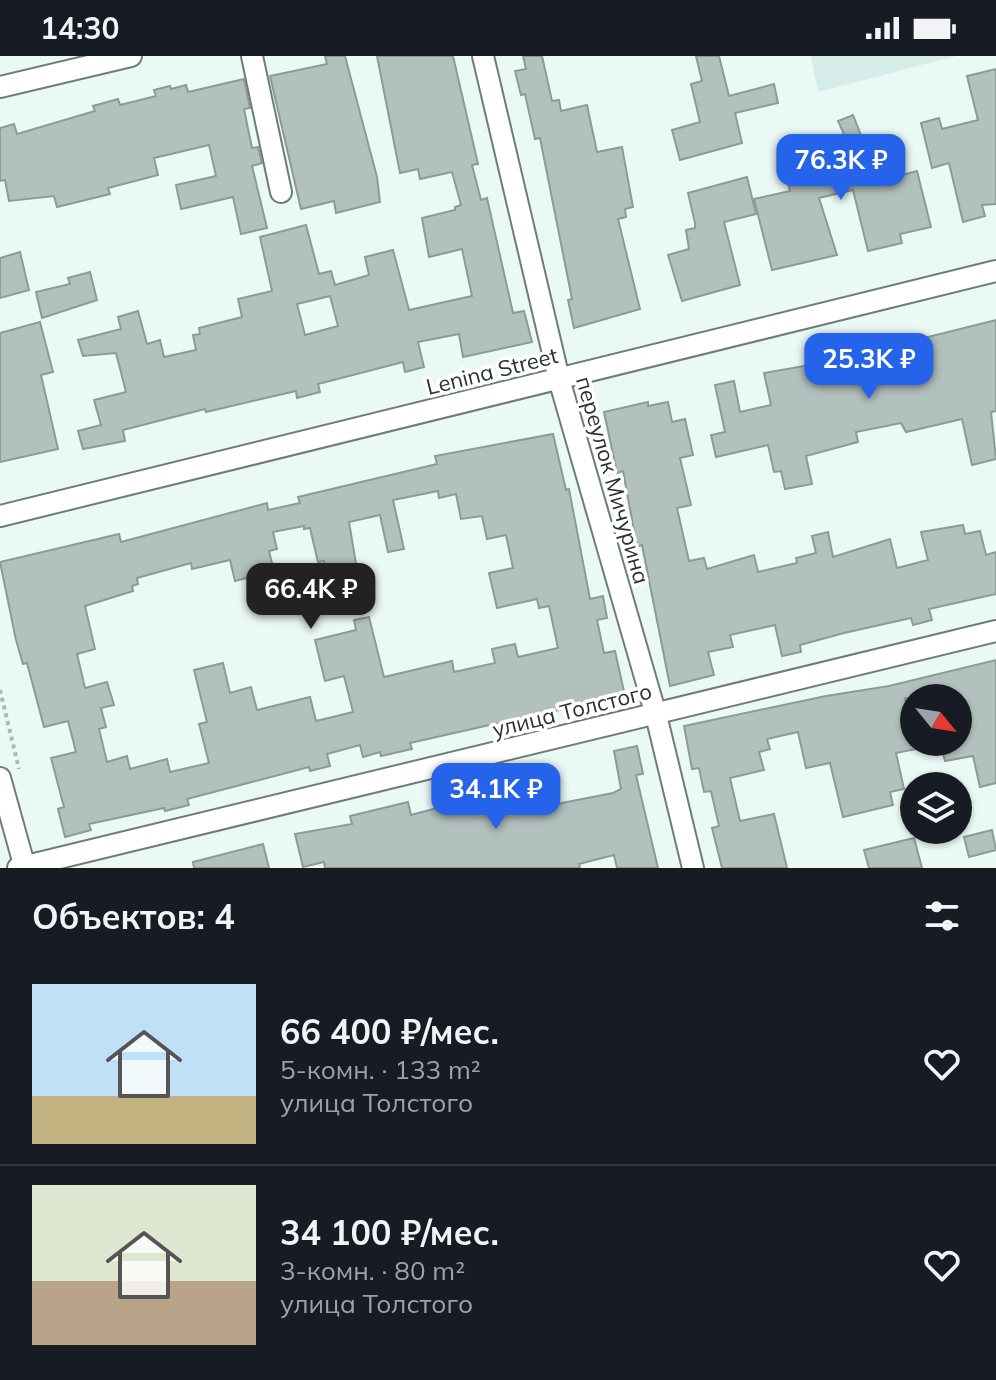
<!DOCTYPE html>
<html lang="ru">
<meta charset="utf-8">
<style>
:root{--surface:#171b24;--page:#20242c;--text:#f1f3f6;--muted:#9ea1a6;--line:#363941;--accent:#2563eb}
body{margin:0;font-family:Mulish,sans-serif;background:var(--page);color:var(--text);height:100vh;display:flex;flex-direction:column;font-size:30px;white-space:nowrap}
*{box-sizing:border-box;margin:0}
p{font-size:26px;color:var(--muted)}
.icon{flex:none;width:44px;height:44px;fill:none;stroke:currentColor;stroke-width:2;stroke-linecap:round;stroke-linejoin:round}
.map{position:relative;height:812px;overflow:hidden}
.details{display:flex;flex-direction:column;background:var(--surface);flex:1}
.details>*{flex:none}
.needle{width:52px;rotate:120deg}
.fabs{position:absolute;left:900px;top:628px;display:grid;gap:16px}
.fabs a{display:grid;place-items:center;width:72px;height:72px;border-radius:50%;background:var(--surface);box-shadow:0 2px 6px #0004;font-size:40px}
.price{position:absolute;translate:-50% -68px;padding:0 18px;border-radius:16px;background:var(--accent);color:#fff;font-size:26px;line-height:52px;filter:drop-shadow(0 2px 4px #0008)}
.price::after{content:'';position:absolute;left:50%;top:48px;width:24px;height:18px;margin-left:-12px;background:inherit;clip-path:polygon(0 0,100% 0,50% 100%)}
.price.current{background:#222;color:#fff}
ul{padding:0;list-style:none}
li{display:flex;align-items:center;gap:24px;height:200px;padding:0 32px}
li+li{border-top:2px solid var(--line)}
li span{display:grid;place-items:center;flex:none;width:224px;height:160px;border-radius:0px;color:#555}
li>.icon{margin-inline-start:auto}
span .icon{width:96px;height:96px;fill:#fffc;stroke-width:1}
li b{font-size:34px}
h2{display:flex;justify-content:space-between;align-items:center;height:96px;padding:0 32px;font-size:34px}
.status{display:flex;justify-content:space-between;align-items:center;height:56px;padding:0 40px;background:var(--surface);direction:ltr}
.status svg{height:22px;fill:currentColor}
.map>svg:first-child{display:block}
.built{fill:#d5ece8}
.building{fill:#b3c1be;stroke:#8d9b98;stroke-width:2;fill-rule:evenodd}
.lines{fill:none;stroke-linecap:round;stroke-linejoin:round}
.minor-casing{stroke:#6f7d7a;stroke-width:24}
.path{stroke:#acb8b6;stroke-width:4;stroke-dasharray:4 4;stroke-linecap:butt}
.minor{stroke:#fff;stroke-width:20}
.labels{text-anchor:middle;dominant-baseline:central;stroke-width:7;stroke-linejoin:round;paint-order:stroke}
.street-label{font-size:22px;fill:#2b3130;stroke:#fff}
</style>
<div class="status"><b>14:30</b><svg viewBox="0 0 49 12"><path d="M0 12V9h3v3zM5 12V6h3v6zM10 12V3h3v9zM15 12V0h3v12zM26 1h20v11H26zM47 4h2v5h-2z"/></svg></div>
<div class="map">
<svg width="996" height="812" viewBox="0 0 996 812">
<rect width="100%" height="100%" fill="#eaf9f6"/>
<path class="built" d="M811,0H956L818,36Z"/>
<g class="building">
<path d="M325,0H345L377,121L380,146L336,157L334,145L301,153L270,20L327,8Z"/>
<path d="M377,0H453L478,108L472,109L481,144L487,142L513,257L524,255L532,286L463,301L459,278L418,286L424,311L405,316L403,306L318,328L320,336L297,342L296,335L206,356L205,353L123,374L125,385L83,393L78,375L101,369L94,344L126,336L116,297L83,300L78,284L121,273L118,261L138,255L147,288L160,284L164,301L196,294L193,279L200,278L199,272L242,261L238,243L272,235L260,181L306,169L319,218L331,215L335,229L369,219L365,201L393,194L409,254L472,240L462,193L429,201L422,162L455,154V151L461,149L452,116L420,123L418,113L400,117ZM330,240L338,270L305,279L297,248Z"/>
<path d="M523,0H542L552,45L559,44L561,55L587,49L597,96L622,91L633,151L625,153L626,161L618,163L640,253L574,272L568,244L572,243L540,82L535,83L525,38L521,39L515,15L526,13Z"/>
<path d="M696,0H719L729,40L774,28L778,47L735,57L742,87L680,104L672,74L700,66L691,28L702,25Z"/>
<path d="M996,13V148L982,149L985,160L963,166L949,107L932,112L921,67L939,62L942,73L978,64L967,20Z"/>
<path d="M244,23L250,52L244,53L252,92L258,91L262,107L252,110L267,172L241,178L233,141L181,153L176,129L216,120L209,89L154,102L158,119L108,132L110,138L57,151L54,140L9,145L5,124L0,125V72L14,68L17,78L95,55L93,50L118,43L120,49L156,40L154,34L170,30L171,33L186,29L188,36Z"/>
<path d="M853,59L868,97L891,91L898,120L917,115L931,171L900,178L902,187L868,195L853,134L819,142L837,199L772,214L754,143L790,135L786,118L826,107L821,85L844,78L838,65Z"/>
<path d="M747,121L756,158L724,166L740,229L682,245L668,199L689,193L686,174L695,172V167L688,137Z"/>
<path d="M20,196L29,234L0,242V202Z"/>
<path d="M90,216L97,244L42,262L36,236L70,228L68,222Z"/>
<path d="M996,264V355L991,356L996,403L972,409L962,363L906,376L901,367L856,376L858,386L806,400L812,428L785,433L781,415L774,416L768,389L716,401L711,379L725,376L715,329L734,325L740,356L771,349L764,317L867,299L871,315L896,308L892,290Z"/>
<path d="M40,266L53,316L41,319L58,393L0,406V277Z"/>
<path d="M648,346V350L668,346L672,366L685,363L693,399L680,402L691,449L677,452L689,505L704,502L707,513L754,499L758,516L797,507L796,502L816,497L812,480L828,476L833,501L890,483L897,512L928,504L921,476L963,469L965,478L980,475L986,499L996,496V538L929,553L932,564L913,569L911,562L844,577L800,589L801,596L782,600L775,569L730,579L733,591L708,596L714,619L670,630L642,489L637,491L623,415L617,417L604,356Z"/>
<path d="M553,378L566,434L569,433L590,543L603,540L607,562L597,564L604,597L615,595L625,640L522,662L523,667L504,671L503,666L410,687L412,693L381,700L380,696L363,701L360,689L327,698L330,710L310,715L309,711L187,743L189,749L165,755L164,752L89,768L91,774L65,781L58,753L64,751L51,702L76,696L68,665L44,671L27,607L23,608L16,584L0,506L119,478L121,486L267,447L268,454L300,447L298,441L437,408L435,400ZM438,435L439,442L456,438L461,463L482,460L487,483L506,479L513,512L489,517L497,552L537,543L539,552L549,550L558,592L518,601L515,588L492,593L495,607L454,616L452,605L384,621L369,561L354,564L356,574L315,584L325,625L344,620L353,656L316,665L310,641L257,654L251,631L230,637L223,607L194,614L207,666L199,668L209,707L170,716L167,703L130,713L127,700L107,706L99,673L106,671L101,652L114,649L107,626L85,632L77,598L95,593L85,550L133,535L132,530L138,528L137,522L191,507L192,513L230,504L235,525L274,515L269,495L277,493L273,476L304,470V473L310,472L318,506L324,505L332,543L361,538L349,466L380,459L388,496L404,493L393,444Z"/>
<path d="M996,604V727L980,731L973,700L945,705L940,686H958V642H905L916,693L896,697L904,733L890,736L893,749L843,761L830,707L806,712L798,676L767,683L770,693L759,696L764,714L730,722L740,765L774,758L787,812H722L712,772L719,770L711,735L704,736L699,712L692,713L684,670L826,640L889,630Z"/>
<path d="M637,690L643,718L636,719L658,812H617L614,799L579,808L580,812H325L324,806L303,811L295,778L352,768L350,760L408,746L411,759L463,745L461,738L507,727L505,721L527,716L536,752L613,737L621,733L614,695Z"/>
<path d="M992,774L996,794L969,801L964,781Z"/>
<path d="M914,782L922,812H869L864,794Z"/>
<path d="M263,788L269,812H194L193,806Z"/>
</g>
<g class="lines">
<defs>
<g id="minor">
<path d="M252,0L281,136"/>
<path d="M483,0L559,323L656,659L693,812"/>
<path d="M0,31L131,0"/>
<path d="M0,460L996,215"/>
<path d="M0,722L25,812"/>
<path d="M18,812L996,575"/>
</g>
</defs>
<use href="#minor" class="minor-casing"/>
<path class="path" d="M0,634L19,713"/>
<use href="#minor" class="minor"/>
</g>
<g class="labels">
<g class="street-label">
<text transform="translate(492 315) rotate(-14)">Lenina Street</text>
<text transform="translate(613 424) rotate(74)">переулок Мичурина</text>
<text transform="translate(572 654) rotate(-14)">улица Толстого</text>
</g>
</g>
</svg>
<div class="fabs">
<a><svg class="needle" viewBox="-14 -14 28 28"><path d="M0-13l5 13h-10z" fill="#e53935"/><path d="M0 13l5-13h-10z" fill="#9ea1a6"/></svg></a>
<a><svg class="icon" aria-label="layers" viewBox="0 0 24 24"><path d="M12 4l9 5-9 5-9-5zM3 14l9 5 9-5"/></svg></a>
</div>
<b class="price" style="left:841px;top:146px">76.3K ₽</b>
<b class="price" style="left:869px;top:345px">25.3K ₽</b>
<b class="price current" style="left:311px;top:575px">66.4K ₽</b>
<b class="price" style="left:496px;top:775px">34.1K ₽</b>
</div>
<section class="details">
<h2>Объектов: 4<svg class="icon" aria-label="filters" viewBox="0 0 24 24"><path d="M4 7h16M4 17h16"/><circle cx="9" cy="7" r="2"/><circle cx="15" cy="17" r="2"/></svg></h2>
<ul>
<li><span style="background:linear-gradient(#bfe0f5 70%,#c2b280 0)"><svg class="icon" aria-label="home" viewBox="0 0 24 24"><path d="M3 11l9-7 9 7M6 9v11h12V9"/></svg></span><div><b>66 400 ₽/мес.</b><p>5-комн. · 133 m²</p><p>улица Толстого</p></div><svg class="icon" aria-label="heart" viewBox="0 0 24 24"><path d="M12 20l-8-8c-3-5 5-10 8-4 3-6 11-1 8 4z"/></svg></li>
<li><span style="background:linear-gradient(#dfe7d0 60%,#b9a48a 0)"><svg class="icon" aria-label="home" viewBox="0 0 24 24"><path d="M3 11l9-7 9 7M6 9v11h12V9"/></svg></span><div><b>34 100 ₽/мес.</b><p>3-комн. · 80 m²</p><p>улица Толстого</p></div><svg class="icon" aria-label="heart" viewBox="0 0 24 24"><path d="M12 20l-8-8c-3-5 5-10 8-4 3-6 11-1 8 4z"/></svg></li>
</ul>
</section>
